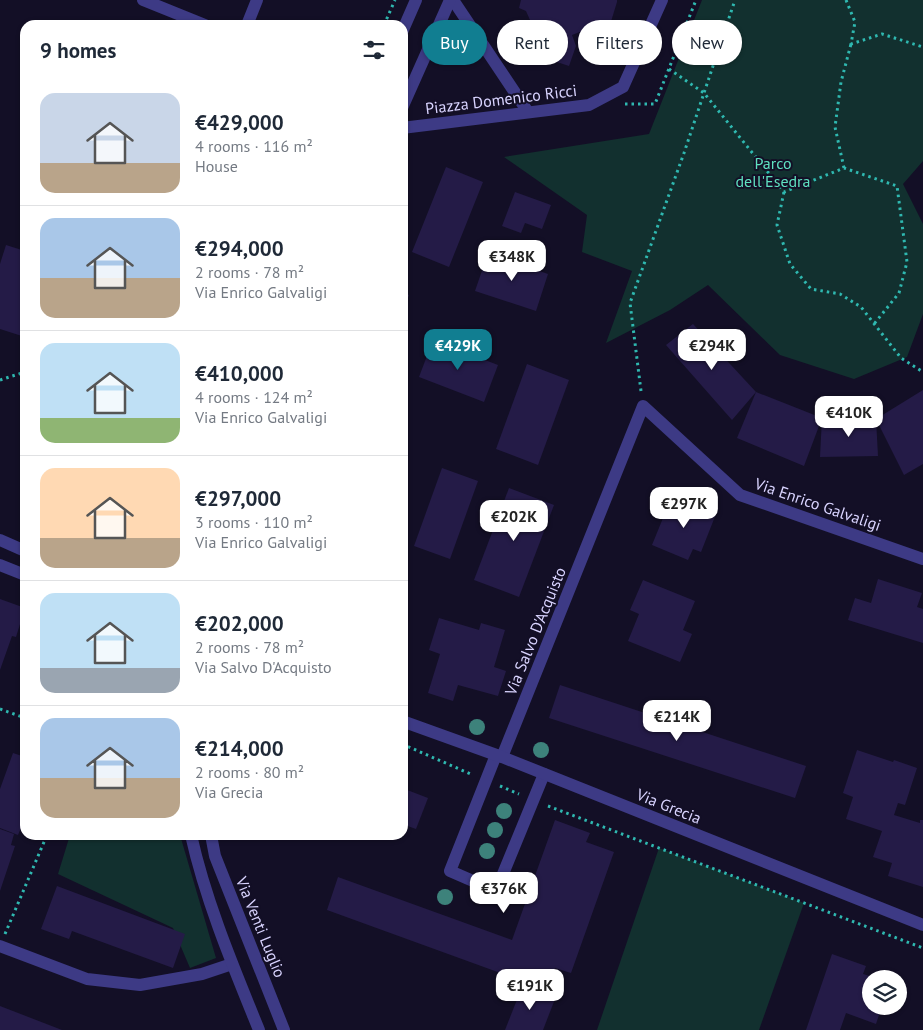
<!DOCTYPE html>
<meta charset="utf-8">
<style>
:root{--surface:#fff;--page:#f2f2f3;--text:#1f2937;--muted:#747a83;--line:#e0e1e3;--accent:#117e91}
body{margin:0;font-family:"PT Sans",sans-serif;background:var(--page);color:var(--text);height:100vh;display:flex;flex-direction:column;font-size:19px;white-space:nowrap}
*{box-sizing:border-box;margin:0}
p{font-size:16px;color:var(--muted)}
.icon{flex:none;width:28px;height:28px;fill:none;stroke:currentColor;stroke-width:2;stroke-linecap:round;stroke-linejoin:round}
.map{position:relative;flex:1;overflow:hidden}
.details{position:absolute;left:20px;top:20px;width:388px;height:820px;display:flex;flex-direction:column;background:var(--surface);border-radius:15px;box-shadow:0 1px 4px #0004}
.details>*{flex:none}
.guide{position:absolute;left:422px;top:20px;width:425px;height:45px;display:flex;gap:10px}
.fabs{position:absolute;left:862px;top:970px;display:grid;gap:10px}
.fabs a{display:grid;place-items:center;width:45px;height:45px;border-radius:50%;background:var(--surface);box-shadow:0 1px 4px #0004;font-size:25px}
.price{position:absolute;translate:-50% -42px;padding:0 11px;border-radius:10px;background:#fff;color:#222;font-size:16px;line-height:32px;filter:drop-shadow(0 1px 2px #0008)}
.price::after{content:'';position:absolute;left:50%;top:30px;width:15px;height:11px;margin-left:-8px;background:inherit;clip-path:polygon(0 0,100% 0,50% 100%)}
.price.on{background:var(--accent);color:#fff}
ul{padding:0;list-style:none}
li{display:flex;align-items:center;gap:15px;height:125px;padding:0 20px}
li+li{border-top:1px solid var(--line)}
li span{display:grid;place-items:center;flex:none;width:140px;height:100px;border-radius:15px;color:#555}
li>.icon{margin-inline-start:auto}
span .icon{width:60px;height:60px;fill:#fffc;stroke-width:1}
li b{font-size:21px}
h2{display:flex;justify-content:space-between;align-items:center;height:60px;padding:0 20px;font-size:21px}
.pill{padding:0 18px;border-radius:22px;background:var(--surface);box-shadow:0 1px 4px #0004;font-size:18px;line-height:45px}
.pill.on{background:var(--accent);color:#fff}
.map>svg:first-child{display:block}
.green{fill:#12302f}
.building{fill:#241b47}
.lines{fill:none;stroke-linecap:round;stroke-linejoin:round}
.path{stroke:#2fb8b0;stroke-width:3;stroke-dasharray:2.5 4;stroke-linecap:butt}
.minor{stroke:#3d3a85;stroke-width:12}
.tertiary{stroke:#3d3a85;stroke-width:12}
.tree{fill:#3d827b}
.labels{text-anchor:middle;dominant-baseline:central;stroke-width:4;stroke-linejoin:round;paint-order:stroke}
.street-label{font-size:16px;fill:#d9d4ff;stroke:#130f26}
.park-label{font-size:16px;fill:#5fe0c0;stroke:#130f26}
</style>
<div class="map">
<svg width="923" height="1030" viewBox="0 0 923 1030">
<rect width="100%" height="100%" fill="#130f26"/>
<g class="green">
<path d="M702,0H923V161L903,184L923,224V314L907,357L854,379L780,355L708,285L670,310L606,343L632,271L582,252L587,215L504,157L649,134Z"/>
<path d="M70,835H180L216,958L190,968L173,928L58,874Z"/>
<path d="M659,848L804,903L759,1030H597Z"/>
</g>
<g class="building">
<path d="M521,0H617V2L609,28L598,25L572,35L576,46L569,66L521,50L530,20L526,11L519,8Z"/>
<path d="M446,167L483,182L449,267L412,252Z"/>
<path d="M515,192L551,205L542,229L525,223L521,233L502,226Z"/>
<path d="M6,245L25,251V337L0,329V264Z"/>
<path d="M488,253L548,274L536,311L475,291Z"/>
<path d="M402,292L409,295L403,311H402Z"/>
<path d="M693,324L756,392L732,420L666,345Z"/>
<path d="M433,340L498,365L484,402L419,377Z"/>
<path d="M527,364L569,380L538,465L496,449Z"/>
<path d="M923,390V464L904,475L876,419Z"/>
<path d="M756,392L822,418L804,466L737,438Z"/>
<path d="M822,418L876,419L878,456L820,457Z"/>
<path d="M442,468L478,481L450,559L414,546Z"/>
<path d="M509,488L554,505L519,597L474,580Z"/>
<path d="M672,496L716,514L701,552L693,549L688,560L652,545Z"/>
<path d="M878,579L922,593L917,607L923,609V643L848,620L855,598L871,603Z"/>
<path d="M643,580L695,601L683,630L692,634L680,662L628,641L639,614L630,610Z"/>
<path d="M0,599L25,608L16,637L12,636L0,670Z"/>
<path d="M439,618L479,630L481,623L505,630L494,667L506,671L498,696L458,685L453,701L428,693L440,654L429,650Z"/>
<path d="M560,685L806,766L795,798L549,718Z"/>
<path d="M857,750L893,762L894,760L917,768L905,805L898,803L894,815L920,823V820H923V887L888,876L892,863L873,857L882,831L846,819L853,797L843,793Z"/>
<path d="M13,753L25,757V824L23,823L18,835L0,828V789Z"/>
<path d="M402,788L428,798L416,829L402,824Z"/>
<path d="M555,820L590,833L586,842L614,852L571,973L555,968L549,982L538,978L536,986L327,910L338,877L512,940Z"/>
<path d="M0,829L14,834L11,845L15,846L0,891Z"/>
<path d="M57,886L185,934L173,968L72,931L69,939L41,929Z"/>
<path d="M832,954L866,966L863,974L877,978L871,979V1006H882L876,1024L846,1013L840,1030H806Z"/>
<path d="M522,987L555,999L543,1030H505Z"/>
<path d="M0,1006L62,1030H0Z"/>
</g>
<g class="lines">
<g class="path">
<path d="M846,0L855,22L851,44L882,34L923,47"/>
<path d="M384,25L395,0"/>
<path d="M669,69L704,93L784,192L844,168L897,186L907,262L899,293L874,324"/>
<path d="M625,104H655L696,0"/>
<path d="M844,168L835,127L841,82L851,44"/>
<path d="M784,192L777,225L790,264L811,289L840,294L861,307L901,358L923,372"/>
<path d="M0,380L25,372"/>
<path d="M641,391L630,303L684,153L735,0"/>
<path d="M0,709L25,718"/>
<path d="M402,744L473,775"/>
<path d="M500,786L519,794"/>
<path d="M548,806L923,948"/>
<path d="M5,934L47,835"/>
</g>
<g class="minor">
<path d="M143,0L205,25"/>
<path d="M453,0L528,112"/>
<path d="M247,25L257,0"/>
<path d="M402,128L589,105L623,87L662,0"/>
<path d="M0,540L25,551"/>
<path d="M0,565L25,575"/>
<path d="M496,755L450,871L496,891L544,774"/>
<path d="M502,757L643,406L740,495L923,559"/>
<path d="M0,946L87,979L140,985L202,974L232,964"/>
</g>
<g class="tertiary">
<path d="M402,32L416,0"/>
<path d="M402,108L450,0"/>
<path d="M402,721L502,757L923,925"/>
<path d="M191,835C206,902 233,966 259,1030"/>
<path d="M211,835L215,856L284,1030"/>
</g>
</g>
<g class="tree">
<circle cx="477" cy="727" r="8"/>
<circle cx="541" cy="750" r="8"/>
<circle cx="504" cy="811" r="8"/>
<circle cx="495" cy="830" r="8"/>
<circle cx="487" cy="851" r="8"/>
<circle cx="445" cy="897" r="8"/>
</g>
<g class="labels">
<g class="street-label">
<text transform="translate(501 99) rotate(-7)">Piazza Domenico Ricci</text>
<text transform="translate(818 504) rotate(19)">Via Enrico Galvaligi</text>
<text transform="translate(535 631) rotate(-68)">Via Salvo D'Acquisto</text>
<text transform="translate(669 806) rotate(22)">Via Grecia</text>
<text transform="translate(261 927) rotate(68)">Via Venti Luglio</text>
</g>
<g class="park-label">
<text x="773" y="163">Parco<tspan x="773" dy="18">dell'Esedra</tspan></text>
</g>
</g>
</svg>
<div class="fabs">
<a><svg class="icon" aria-label="layers" viewBox="0 0 24 24"><path d="M12 4l9 5-9 5-9-5zM3 14l9 5 9-5"/></svg></a>
</div>
<b class="price" style="left:512px;top:282px">€348K</b>
<b class="price on" style="left:458px;top:371px">€429K</b>
<b class="price" style="left:712px;top:371px">€294K</b>
<b class="price" style="left:849px;top:438px">€410K</b>
<b class="price" style="left:684px;top:529px">€297K</b>
<b class="price" style="left:514px;top:542px">€202K</b>
<b class="price" style="left:677px;top:742px">€214K</b>
<b class="price" style="left:504px;top:914px">€376K</b>
<b class="price" style="left:530px;top:1011px">€191K</b>
<div class="guide">
<a class="pill on">Buy</a>
<a class="pill">Rent</a>
<a class="pill">Filters</a>
<a class="pill">New</a>
</div>
<section class="details">
<h2>9 homes<svg class="icon" aria-label="filters" viewBox="0 0 24 24"><path d="M4 7h16M4 17h16"/><circle cx="9" cy="7" r="2"/><circle cx="15" cy="17" r="2"/></svg></h2>
<ul>
<li><span style="background:linear-gradient(#c9d6e8 70%,#b9a48a 0)"><svg class="icon" aria-label="home" viewBox="0 0 24 24"><path d="M3 11l9-7 9 7M6 9v11h12V9"/></svg></span><div><b>€429,000</b><p>4 rooms · 116 m²</p><p>House</p></div></li>
<li><span style="background:linear-gradient(#a9c7e8 60%,#b9a48a 0)"><svg class="icon" aria-label="home" viewBox="0 0 24 24"><path d="M3 11l9-7 9 7M6 9v11h12V9"/></svg></span><div><b>€294,000</b><p>2 rooms · 78 m²</p><p>Via Enrico Galvaligi</p></div></li>
<li><span style="background:linear-gradient(#bfe0f5 75%,#8fb573 0)"><svg class="icon" aria-label="home" viewBox="0 0 24 24"><path d="M3 11l9-7 9 7M6 9v11h12V9"/></svg></span><div><b>€410,000</b><p>4 rooms · 124 m²</p><p>Via Enrico Galvaligi</p></div></li>
<li><span style="background:linear-gradient(#ffd9b3 70%,#b9a48a 0)"><svg class="icon" aria-label="home" viewBox="0 0 24 24"><path d="M3 11l9-7 9 7M6 9v11h12V9"/></svg></span><div><b>€297,000</b><p>3 rooms · 110 m²</p><p>Via Enrico Galvaligi</p></div></li>
<li><span style="background:linear-gradient(#bfe0f5 75%,#9aa5b1 0)"><svg class="icon" aria-label="home" viewBox="0 0 24 24"><path d="M3 11l9-7 9 7M6 9v11h12V9"/></svg></span><div><b>€202,000</b><p>2 rooms · 78 m²</p><p>Via Salvo D'Acquisto</p></div></li>
<li><span style="background:linear-gradient(#a9c7e8 60%,#b9a48a 0)"><svg class="icon" aria-label="home" viewBox="0 0 24 24"><path d="M3 11l9-7 9 7M6 9v11h12V9"/></svg></span><div><b>€214,000</b><p>2 rooms · 80 m²</p><p>Via Grecia</p></div></li>
</ul>
</section>
</div>
